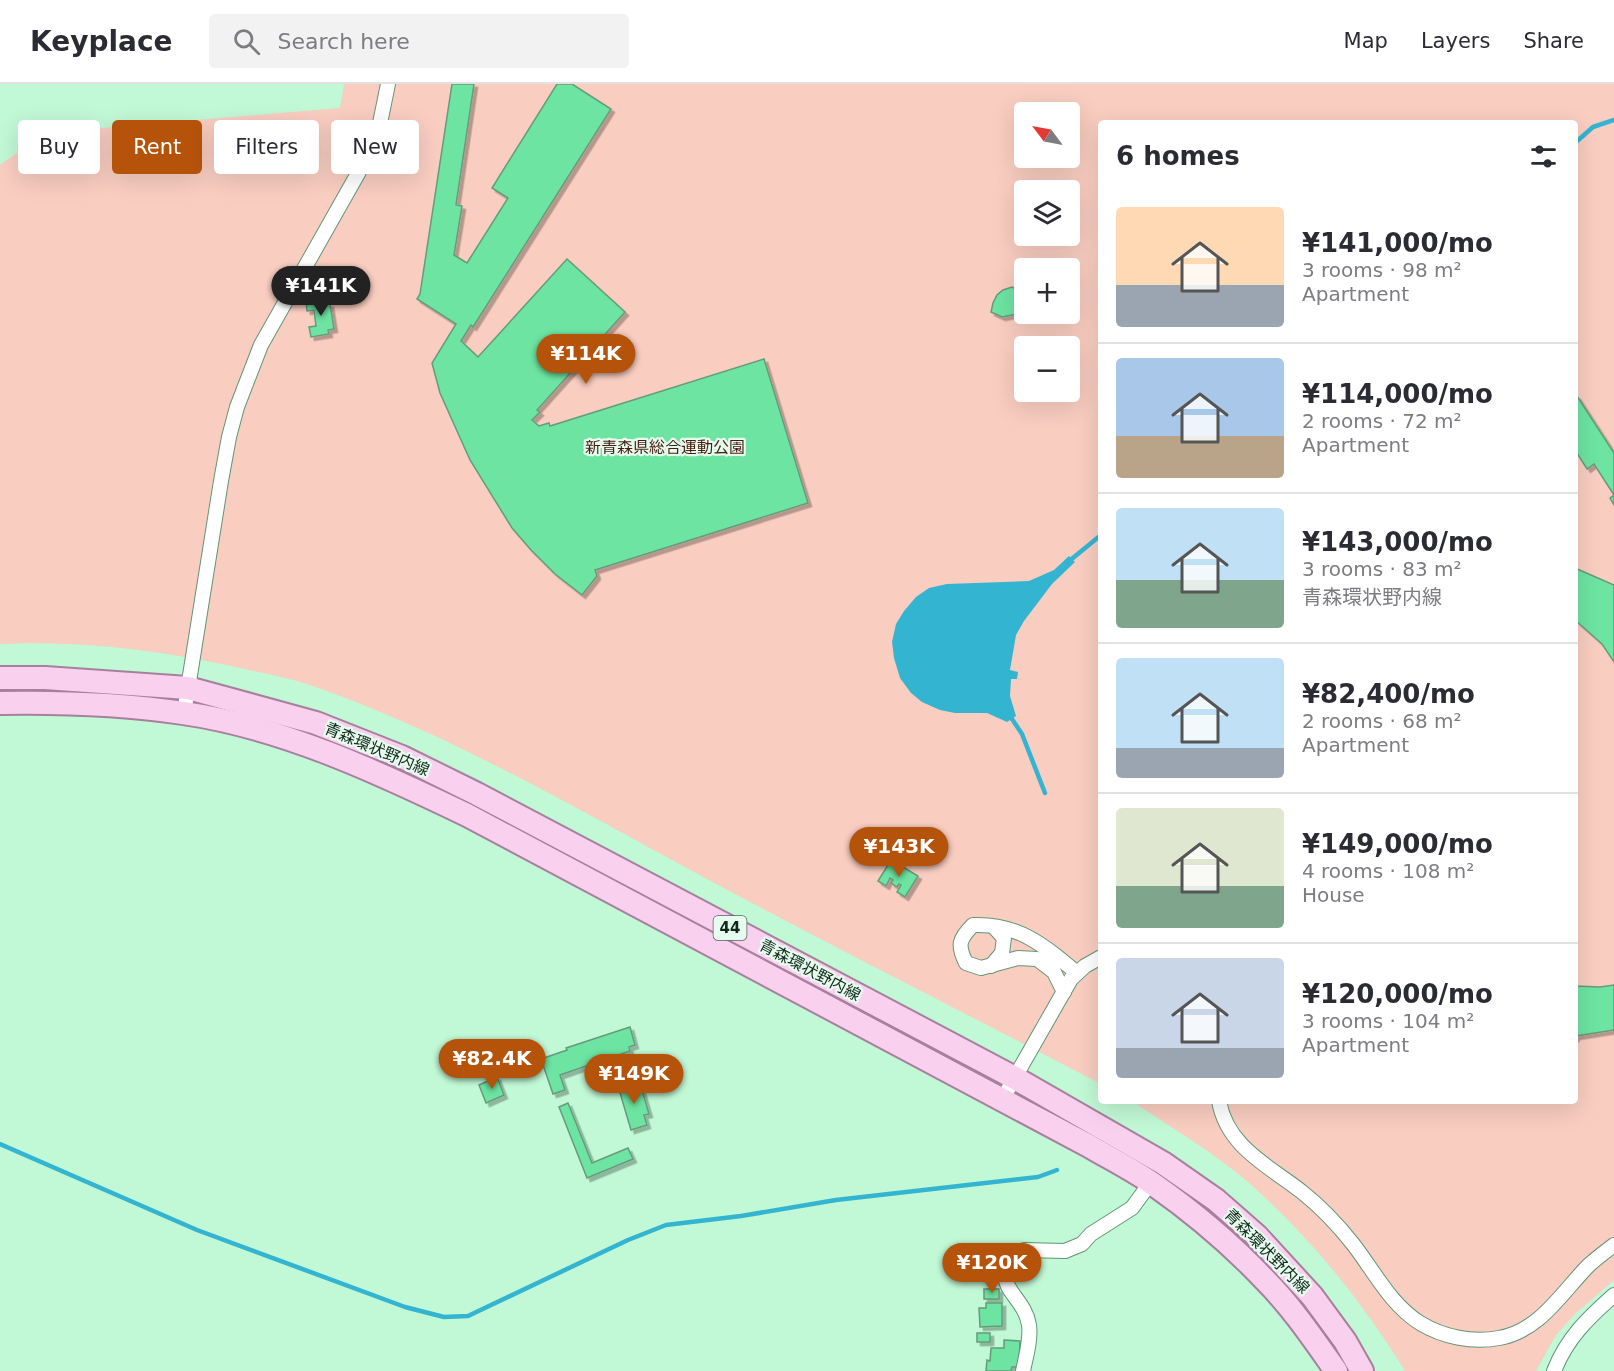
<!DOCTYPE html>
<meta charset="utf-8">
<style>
:root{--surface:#fff;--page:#f2f2f3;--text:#2b2b33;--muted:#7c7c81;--line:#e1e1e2;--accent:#b45309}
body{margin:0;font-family:"DejaVu Sans","Noto Sans JP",sans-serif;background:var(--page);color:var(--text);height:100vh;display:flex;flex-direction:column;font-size:22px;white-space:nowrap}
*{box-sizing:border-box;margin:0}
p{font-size:20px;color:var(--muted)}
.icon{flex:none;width:33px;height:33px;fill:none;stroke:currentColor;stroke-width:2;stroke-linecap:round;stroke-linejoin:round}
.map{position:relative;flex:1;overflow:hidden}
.panel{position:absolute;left:1098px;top:36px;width:480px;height:984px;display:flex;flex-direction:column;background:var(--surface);border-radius:6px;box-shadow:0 6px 24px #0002}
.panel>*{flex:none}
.banner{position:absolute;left:18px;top:36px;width:570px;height:54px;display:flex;gap:12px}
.needle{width:39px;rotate:302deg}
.tools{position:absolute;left:1014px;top:18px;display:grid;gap:12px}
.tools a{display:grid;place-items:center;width:66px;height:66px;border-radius:6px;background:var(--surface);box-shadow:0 6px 24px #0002;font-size:30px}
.price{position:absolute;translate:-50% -51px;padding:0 14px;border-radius:21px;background:var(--accent);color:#fff;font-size:20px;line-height:39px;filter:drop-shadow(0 2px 3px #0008)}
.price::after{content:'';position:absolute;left:50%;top:36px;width:18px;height:14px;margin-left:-9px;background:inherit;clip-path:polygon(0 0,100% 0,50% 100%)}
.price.selected{background:#222;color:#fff}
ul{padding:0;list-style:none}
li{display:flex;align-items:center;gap:18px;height:150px;padding:0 18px}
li+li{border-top:2px solid var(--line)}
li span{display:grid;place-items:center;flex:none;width:168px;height:120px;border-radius:6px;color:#555}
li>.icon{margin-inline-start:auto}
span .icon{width:72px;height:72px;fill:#fffc;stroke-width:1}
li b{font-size:26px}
h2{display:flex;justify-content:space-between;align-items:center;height:72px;padding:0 18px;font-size:26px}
.tag{padding:0 21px;border-radius:6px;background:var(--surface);box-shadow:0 6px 24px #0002;font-size:21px;line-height:54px}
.tag.selected{background:var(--accent);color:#fff}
header{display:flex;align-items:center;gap:36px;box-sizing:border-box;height:84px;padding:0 30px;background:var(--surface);border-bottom:2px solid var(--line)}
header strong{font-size:28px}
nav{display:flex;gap:33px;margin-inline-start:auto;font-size:21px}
.search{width:420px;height:54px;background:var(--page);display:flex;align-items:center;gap:15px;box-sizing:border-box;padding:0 21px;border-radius:6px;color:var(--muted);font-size:22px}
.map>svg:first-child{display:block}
.green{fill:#f9cdc0;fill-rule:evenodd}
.water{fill:#33b4d1}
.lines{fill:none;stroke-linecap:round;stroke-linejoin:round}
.stream{stroke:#33b4d1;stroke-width:4.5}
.building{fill:#6de4a2;stroke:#669b7b;stroke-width:1.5;filter:url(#shadow)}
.street-casing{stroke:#619575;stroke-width:16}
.primary-casing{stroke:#a6809d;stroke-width:26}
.street{stroke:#fff;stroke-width:14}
.primary{stroke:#fad0ef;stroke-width:22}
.labels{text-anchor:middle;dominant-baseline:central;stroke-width:4.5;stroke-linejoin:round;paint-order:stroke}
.shield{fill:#e6fcee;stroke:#51675a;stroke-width:1.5}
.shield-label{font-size:15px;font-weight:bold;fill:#11271a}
.park-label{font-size:16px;fill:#471c0f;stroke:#e6fcee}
.street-label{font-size:16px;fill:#11271a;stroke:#e6fcee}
</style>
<header>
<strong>Keyplace</strong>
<div class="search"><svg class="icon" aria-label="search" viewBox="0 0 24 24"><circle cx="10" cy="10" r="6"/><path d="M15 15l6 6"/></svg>Search here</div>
<nav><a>Map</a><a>Layers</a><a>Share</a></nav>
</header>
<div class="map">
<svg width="1614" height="1287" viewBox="0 0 1614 1287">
<defs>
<filter id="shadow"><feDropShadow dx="3.5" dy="3.5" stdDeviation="0" flood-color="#0004"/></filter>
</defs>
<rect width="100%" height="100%" fill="#c1f8d5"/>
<path class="green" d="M344,0H1614V1196L1575,1230L1556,1251L1536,1287H1405C1362,1217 1310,1153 1248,1098C1212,1067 1170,1043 1132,1017H1575V39H1101V1000C980,937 858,875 737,811C597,737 460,653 310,601C289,594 267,590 245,585C166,567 82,556 0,560V81L31,59L55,51L91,45L340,24ZM1024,28H1070V74H1024ZM1024,106H1070V152H1024ZM1024,184H1070V230H1024ZM1024,262H1070V308H1024Z"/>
<path class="water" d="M1069,472L1075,478L1052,500L1024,537L1016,551L1010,586L1018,588L1017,595H1011L1010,612L1016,632L1007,638L987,629H955L940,626L922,618L911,609L900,594L894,574L892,558L896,540L904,527L916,513L929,504L947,500L1029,497L1054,486Z"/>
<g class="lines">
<g class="stream">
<path d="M1575,59L1593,43L1614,36"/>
<path d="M1068,478L1101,451"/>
<path d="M1010,632L1022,650L1045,709"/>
<path d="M0,1060L197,1146L405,1223L444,1233L468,1232L628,1156L666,1141L741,1132L836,1116L1038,1093L1057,1086"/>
</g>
</g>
<g class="building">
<path d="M452,0H474L456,121L462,122L454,171L467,179L508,114L492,104L557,0H572L611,25L473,243L471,241L461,257L478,273L567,175L625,228L537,326L540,328L532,336L539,342L549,339L550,342L764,275L808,419L595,486L597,492L582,511L555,490L531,466L512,444L470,376L440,309L432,279L456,240L417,215L420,210Z"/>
<path d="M1012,203L1024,209V219L1022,225L1017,230L1002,233L991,228L993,219L997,211L1003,206Z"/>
<path d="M324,214L325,220H330L334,245L328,246L329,250L311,253L309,243L316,242L314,226L307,227L306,217Z"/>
<path d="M1577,312L1614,369V421L1610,414L1614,411L1594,380L1587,385L1575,366V313Z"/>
<path d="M1575,484L1614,501V578L1602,560L1575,536Z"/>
<path d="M891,776L918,792L905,813L897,808L901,801L899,800L897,803L891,799L893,796L890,794L886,802L878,797Z"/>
<path d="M1614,901V946L1576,952L1575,955V902L1600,903Z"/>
<path d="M630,943L635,961L629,963L630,967L560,991L565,1006L553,1010L541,975L567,966L566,964Z"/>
<path d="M497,993L504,1011L486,1019L479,1001Z"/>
<path d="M635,997L638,1008L642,1006L649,1030L644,1031L647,1041L631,1046L618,1002Z"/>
<path d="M568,1019L592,1079L628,1064L633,1075L587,1094L559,1023Z"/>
<rect x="984" y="1205" width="15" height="10"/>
<path d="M986,1219H1002V1242L980,1243L979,1224H986Z"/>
<rect x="977" y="1249" width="13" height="9"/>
<path d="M1004,1256L1020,1257L1019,1283H1012L1011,1287H986L987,1276L990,1277L991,1264H1004Z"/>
</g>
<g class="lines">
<defs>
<g id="street">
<path d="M184,629L221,397L229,353L237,323L261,261L369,70L378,49L388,0"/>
<path d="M991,882L1002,869L1004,854L994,843"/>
<path d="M1064,908L1054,888L1037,875L1018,874L981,884L966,879C957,861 959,855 973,841C1018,839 1045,862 1077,889"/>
<path d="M1002,1016L1071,895L1085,882L1101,873"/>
<path d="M1219,1017C1227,1063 1269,1082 1302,1108C1321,1123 1338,1141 1353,1160C1374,1187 1390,1220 1420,1239C1443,1253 1472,1259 1499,1254C1540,1247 1562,1208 1589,1181C1597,1174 1606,1167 1614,1161"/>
<path d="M1023,1287C1026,1272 1031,1256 1029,1241C1024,1208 982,1200 1024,1166L1065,1167L1082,1160L1091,1150L1132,1124L1151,1098"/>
<path d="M1554,1287C1567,1254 1588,1234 1614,1211"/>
</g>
<g id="primary">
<path d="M0,594H45L188,604L316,639L402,673L477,710L1015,994L1163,1079L1216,1116L1257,1152L1312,1212L1345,1257L1362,1287"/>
<path d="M0,619C60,618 123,620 183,629C281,643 378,688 467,731L1089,1062C1111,1075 1133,1086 1153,1100C1193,1128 1231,1160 1265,1196C1292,1223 1314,1256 1336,1287"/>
</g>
</defs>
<use href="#street" class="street-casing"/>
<use href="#primary" class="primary-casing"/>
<use href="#street" class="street"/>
<use href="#primary" class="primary"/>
</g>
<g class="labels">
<rect class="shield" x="713.5" y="832" width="33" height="24" rx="4.5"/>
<g class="shield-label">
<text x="730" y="844">44</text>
</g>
<g class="park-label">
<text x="665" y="363">新青森県総合運動公園</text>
</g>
<g class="street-label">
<text transform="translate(377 665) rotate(23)">青森環状野内線</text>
<text transform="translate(810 886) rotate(28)">青森環状野内線</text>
<text transform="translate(1267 1167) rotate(45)">青森環状野内線</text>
</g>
</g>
</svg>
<div class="tools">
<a><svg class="needle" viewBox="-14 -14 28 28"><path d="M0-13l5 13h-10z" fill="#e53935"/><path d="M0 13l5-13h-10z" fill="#7c7c81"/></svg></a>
<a><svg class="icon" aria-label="layers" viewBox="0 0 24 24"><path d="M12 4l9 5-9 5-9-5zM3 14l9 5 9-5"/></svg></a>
<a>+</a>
<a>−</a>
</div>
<b class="price selected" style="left:321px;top:233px">¥141K</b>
<b class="price" style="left:586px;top:301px">¥114K</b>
<b class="price" style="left:899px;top:794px">¥143K</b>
<b class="price" style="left:492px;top:1006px">¥82.4K</b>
<b class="price" style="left:634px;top:1021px">¥149K</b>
<b class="price" style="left:992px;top:1210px">¥120K</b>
<div class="banner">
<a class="tag">Buy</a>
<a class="tag selected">Rent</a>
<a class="tag">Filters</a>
<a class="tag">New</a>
</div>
<section class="panel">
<h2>6 homes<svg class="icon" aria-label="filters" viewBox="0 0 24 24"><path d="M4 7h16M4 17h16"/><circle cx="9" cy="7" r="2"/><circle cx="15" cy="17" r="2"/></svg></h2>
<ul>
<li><span style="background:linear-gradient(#ffd9b3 65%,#9aa5b1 0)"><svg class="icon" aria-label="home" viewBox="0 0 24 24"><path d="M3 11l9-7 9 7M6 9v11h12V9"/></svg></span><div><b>¥141,000/mo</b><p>3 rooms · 98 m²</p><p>Apartment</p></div></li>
<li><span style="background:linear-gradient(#a9c7e8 65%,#b9a48a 0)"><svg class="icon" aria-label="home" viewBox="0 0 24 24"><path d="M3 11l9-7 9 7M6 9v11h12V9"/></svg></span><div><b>¥114,000/mo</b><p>2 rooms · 72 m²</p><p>Apartment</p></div></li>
<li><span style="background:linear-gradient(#bfe0f5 60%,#7fa58c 0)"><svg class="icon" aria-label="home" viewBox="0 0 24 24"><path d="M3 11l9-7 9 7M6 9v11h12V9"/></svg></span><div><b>¥143,000/mo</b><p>3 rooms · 83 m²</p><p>青森環状野内線</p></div></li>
<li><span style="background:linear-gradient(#bfe0f5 75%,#9aa5b1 0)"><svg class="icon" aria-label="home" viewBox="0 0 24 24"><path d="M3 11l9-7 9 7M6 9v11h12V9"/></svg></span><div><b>¥82,400/mo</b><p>2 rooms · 68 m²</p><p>Apartment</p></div></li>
<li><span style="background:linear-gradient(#dfe7d0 65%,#7fa58c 0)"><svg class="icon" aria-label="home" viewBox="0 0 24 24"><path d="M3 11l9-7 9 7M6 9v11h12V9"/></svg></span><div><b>¥149,000/mo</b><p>4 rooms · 108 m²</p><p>House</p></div></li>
<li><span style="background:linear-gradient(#c9d6e8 75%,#9aa5b1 0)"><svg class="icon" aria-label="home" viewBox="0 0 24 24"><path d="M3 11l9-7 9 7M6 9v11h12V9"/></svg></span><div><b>¥120,000/mo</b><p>3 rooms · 104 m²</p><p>Apartment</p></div></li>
</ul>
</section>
</div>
